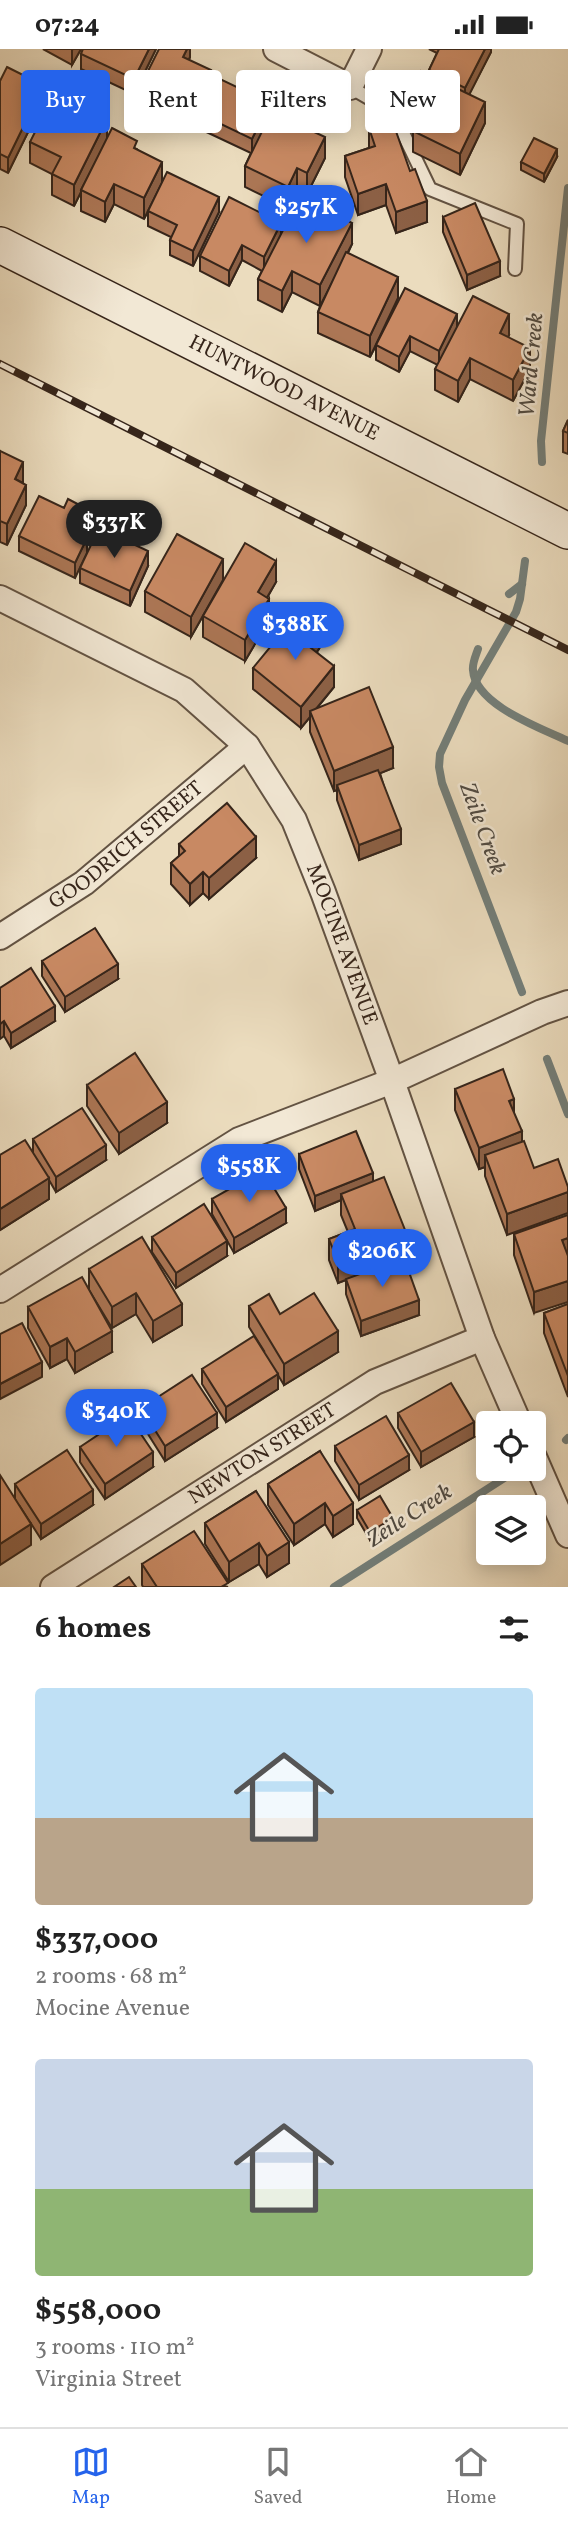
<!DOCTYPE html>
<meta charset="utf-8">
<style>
:root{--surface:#fff;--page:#f6f6f6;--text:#222;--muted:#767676;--line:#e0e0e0;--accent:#2563eb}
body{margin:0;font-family:Vollkorn,serif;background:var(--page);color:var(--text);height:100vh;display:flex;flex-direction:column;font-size:26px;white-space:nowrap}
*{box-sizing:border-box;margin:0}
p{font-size:23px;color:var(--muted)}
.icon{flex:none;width:38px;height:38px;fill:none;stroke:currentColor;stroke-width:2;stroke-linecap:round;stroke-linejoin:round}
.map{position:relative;height:1538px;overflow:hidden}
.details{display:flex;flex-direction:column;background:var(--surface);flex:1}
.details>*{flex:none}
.guide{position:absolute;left:21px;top:21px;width:527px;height:63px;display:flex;gap:14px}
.fabs{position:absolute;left:476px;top:1362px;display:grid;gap:14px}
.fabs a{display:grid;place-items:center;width:70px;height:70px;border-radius:7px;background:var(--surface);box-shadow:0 4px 18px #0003;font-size:35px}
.price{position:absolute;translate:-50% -60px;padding:0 16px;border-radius:24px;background:var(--accent);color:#fff;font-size:23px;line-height:46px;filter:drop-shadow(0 2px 4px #0008)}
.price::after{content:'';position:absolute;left:50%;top:42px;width:21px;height:16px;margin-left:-10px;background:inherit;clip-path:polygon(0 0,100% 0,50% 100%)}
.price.on{background:#222;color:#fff}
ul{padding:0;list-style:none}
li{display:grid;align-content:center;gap:14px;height:371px;padding:0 35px}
li span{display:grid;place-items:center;height:217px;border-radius:7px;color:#555}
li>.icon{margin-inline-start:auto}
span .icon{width:126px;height:126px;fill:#fffc;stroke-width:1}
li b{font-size:30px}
h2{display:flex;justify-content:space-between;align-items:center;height:84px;padding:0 35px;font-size:30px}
.pill{padding:0 24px;border-radius:7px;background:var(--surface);box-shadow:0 4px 18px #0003;font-size:24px;line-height:63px}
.pill.on{background:var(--accent);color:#fff}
.status{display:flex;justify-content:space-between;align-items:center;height:49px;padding:0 35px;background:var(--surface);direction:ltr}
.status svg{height:19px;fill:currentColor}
.tab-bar{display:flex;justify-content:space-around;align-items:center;height:98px;border-top:2px solid var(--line);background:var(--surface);font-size:19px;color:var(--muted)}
.tab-bar a{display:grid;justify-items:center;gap:4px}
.tab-bar .on{color:var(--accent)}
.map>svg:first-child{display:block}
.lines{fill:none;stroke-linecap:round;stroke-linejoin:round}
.stream{stroke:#737e79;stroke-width:8}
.lane-casing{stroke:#635343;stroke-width:16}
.street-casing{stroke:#635343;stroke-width:28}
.secondary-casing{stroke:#36251a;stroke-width:38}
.lane{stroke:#f2e8d5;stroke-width:12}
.street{stroke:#f2e8d5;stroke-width:24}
.secondary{stroke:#f2e8d5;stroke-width:35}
.rail-casing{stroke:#36251a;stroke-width:8}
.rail{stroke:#f2e8d5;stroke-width:5;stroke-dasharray:16;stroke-linecap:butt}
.wall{fill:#ac7655;stroke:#36251a;stroke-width:2}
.shaded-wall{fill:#8c6045;stroke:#36251a;stroke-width:2}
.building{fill:#c88963;stroke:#36251a;stroke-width:2}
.labels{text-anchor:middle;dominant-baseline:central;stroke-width:5;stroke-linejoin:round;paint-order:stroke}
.street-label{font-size:21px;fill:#36251a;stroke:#f2e8d5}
.water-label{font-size:23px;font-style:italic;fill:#4f4a42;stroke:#f2e8d5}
</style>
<div class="status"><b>07:24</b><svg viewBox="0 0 49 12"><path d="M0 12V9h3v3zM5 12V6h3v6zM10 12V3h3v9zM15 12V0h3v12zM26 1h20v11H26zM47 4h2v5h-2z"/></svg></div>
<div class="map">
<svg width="568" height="1538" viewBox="0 0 568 1538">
<rect width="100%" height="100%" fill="#ebdcbe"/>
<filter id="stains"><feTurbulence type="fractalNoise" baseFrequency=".00286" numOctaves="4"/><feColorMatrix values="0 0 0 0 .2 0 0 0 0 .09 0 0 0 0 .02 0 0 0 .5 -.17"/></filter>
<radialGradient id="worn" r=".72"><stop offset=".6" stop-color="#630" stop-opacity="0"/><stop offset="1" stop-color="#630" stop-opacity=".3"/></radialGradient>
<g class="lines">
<g class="stream">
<path d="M542,413L541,392L568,139"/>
<path d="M509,545L522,535"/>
<path d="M478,600C476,606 472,615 473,621C475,656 541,679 568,692"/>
<path d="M522,943L442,734L439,718L440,705L465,651L516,563L520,550L525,512"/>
<path d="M547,1010L568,1065"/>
<path d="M566,1391L568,1389"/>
<path d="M334,1538L506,1428"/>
</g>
<defs>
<path id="lane" d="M350,38L393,63L430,140L517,175L515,220"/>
<g id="street">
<path d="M276,0L350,38L369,0"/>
<path id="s1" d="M0,549L184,641L247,697L294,771L323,843L392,1032L482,1289L519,1374"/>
<path id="s2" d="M0,888L84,834L247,697"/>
<path d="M0,1241L239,1091L392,1032L542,963L568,954"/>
<path d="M534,1408L568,1486"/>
<path id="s3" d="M53,1538L375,1333L482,1289"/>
</g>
<g id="secondary">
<path id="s4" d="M0,196L568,482"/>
</g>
</defs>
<use href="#lane" class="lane-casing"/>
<use href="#street" class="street-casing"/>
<use href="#secondary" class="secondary-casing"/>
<use href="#lane" class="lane"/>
<use href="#street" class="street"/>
<use href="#secondary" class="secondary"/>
<defs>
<path id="rail" d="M0,315L568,601"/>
</defs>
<use href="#rail" class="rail-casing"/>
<use href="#rail" class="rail"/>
</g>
<g class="wall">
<path d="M43,0H81L72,16Z"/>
<path d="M83,0H156L134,45L81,20V5Z"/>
<path d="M190,0V8L189,11L211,36L192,76L141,51V36Z"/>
<path d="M429,0H491V3L469,45L485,74L460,126L413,103V82L419,70L411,65V44L429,26V21L437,4Z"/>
<path d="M0,32L33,46L29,56L33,73L8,124L0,120Z"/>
<path d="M247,43L278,49L305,76L304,78L325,109L307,145L297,140L288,159L245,138V117L251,104L200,80V65Z"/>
<path d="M369,79L427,173L396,184L386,156L358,166L345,128V107L369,99Z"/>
<path d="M107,89L137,100L162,134L144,170L114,155L105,173L81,162V143L74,157L52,146V125L30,114V93Z"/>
<path d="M557,108L544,133L521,121V113Z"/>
<path d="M148,162L219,163L193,217L170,206V191L171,188L148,177Z"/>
<path d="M443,168L500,227L467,241L443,183Z"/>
<path d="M281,186L352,195L348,204L398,249L378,292L457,278L509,286L508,288L530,320L513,352L470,330L458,353L435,341V320L438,316L410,302L399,323L376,311V297L370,308L318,284V263L320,257L292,243L282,263L258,251V230L262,222L242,211L229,237L200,222V207Z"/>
<path d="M568,371V405L563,403V382Z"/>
<path d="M0,402L23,434L26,456L7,496L0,493Z"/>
<path d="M89,476L83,487L75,529L19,502V487Z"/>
<path d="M148,517L130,557L80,534V519Z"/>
<path d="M223,531L276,533L267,549L269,571L245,612L203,588V567L191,588L145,563V542Z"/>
<path d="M319,600L317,603L334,638L317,659L393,719L380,724L401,795L359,811L337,751V741L334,742L310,683V668L301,679L253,640V619Z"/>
<path d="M179,795L256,809L209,850L203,844L190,856L171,835V814L179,807Z"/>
<path d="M42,912L118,930L65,963L42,927Z"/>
<path d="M0,939L55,972L11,999L4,987Z"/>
<path d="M87,1036L167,1074L119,1105L87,1057Z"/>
<path d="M455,1040L514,1050L507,1186L485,1127V1118L479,1120L455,1061Z"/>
<path d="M33,1090L106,1111L56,1143L49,1131V1150L0,1181V1106L33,1103Z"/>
<path d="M299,1105L373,1133L407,1207L374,1220L419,1266L361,1287L346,1245V1231L338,1234L329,1211V1190L348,1183L341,1166V1151L315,1162L299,1120Z"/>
<path d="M212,1150L286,1174L234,1204L212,1165Z"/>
<path d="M568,1166L534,1264L514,1206V1185Z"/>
<path d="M152,1188L227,1207L176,1239L152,1203Z"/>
<path d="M89,1220L182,1255V1276L153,1293L136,1265L112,1279L89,1241Z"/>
<path d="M568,1255V1348L544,1284V1264Z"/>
<path d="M249,1257L280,1265L338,1303L284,1336L278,1326V1340L226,1373L202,1335V1320L264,1302L249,1278Z"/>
<path d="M28,1258L112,1303L75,1324L67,1310L50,1319L28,1279Z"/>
<path d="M141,1359L217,1379L165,1412L141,1374Z"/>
<path d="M398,1364L474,1388L421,1418L398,1379Z"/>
<path d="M335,1397L409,1421L359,1451L335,1412Z"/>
<path d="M80,1398L153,1418L105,1450L80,1413Z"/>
<path d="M320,1402L353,1475L333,1488L325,1475L294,1496L268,1456V1435Z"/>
<path d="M15,1435L93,1456L41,1490L19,1456L31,1496L15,1450Z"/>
<path d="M256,1442L289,1514L267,1528L259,1515L229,1533L205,1495V1474Z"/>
<path d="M357,1461L393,1477L370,1491L357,1469Z"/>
<path d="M142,1515L228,1538H143L142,1536Z"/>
</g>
<g class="shaded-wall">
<path d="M73,0H81L72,16V1Z"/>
<path d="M149,0H156L134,45V30Z"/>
<path d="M187,0H190V8L183,23V8Z"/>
<path d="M485,0H491V3L465,54V39Z"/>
<path d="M211,21V36L192,76V61Z"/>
<path d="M33,31V46L23,68V53Z"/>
<path d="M278,37V52L252,105V90Z"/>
<path d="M485,53V74L460,126V105Z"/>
<path d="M305,55V76L295,95V74Z"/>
<path d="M33,58V73L8,124V109Z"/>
<path d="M107,70V91L81,141V143L74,157V136Z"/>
<path d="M325,88V109L307,145V124Z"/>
<path d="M557,100V108L544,133V125Z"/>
<path d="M162,113V134L144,170V149Z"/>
<path d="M297,119V140L288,159V138Z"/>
<path d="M114,135V155L105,173V153Z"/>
<path d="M386,135V156L358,166V145Z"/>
<path d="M219,148V163L193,217V202Z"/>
<path d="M427,152V173L396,184V163Z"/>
<path d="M281,174V189L264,223V208Z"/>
<path d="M352,174V195L320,257V236Z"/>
<path d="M242,196V211L229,237V222Z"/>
<path d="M500,212V227L467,241V226Z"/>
<path d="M292,222V243L282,263V242Z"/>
<path d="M398,228V249L370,308V287Z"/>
<path d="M457,265V280L439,317V302Z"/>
<path d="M509,265V286L500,305V284Z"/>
<path d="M410,287V302L399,323V308Z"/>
<path d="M530,299V320L513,352V331Z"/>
<path d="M470,309V330L458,353V332Z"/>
<path d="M23,413V434L15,430Z"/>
<path d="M26,436V456L7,496V475Z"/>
<path d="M89,461V476L77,499V484Z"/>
<path d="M87,489V504L75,529V514Z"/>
<path d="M148,502V517L130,557V542Z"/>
<path d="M223,510V531L191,588V568Z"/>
<path d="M276,512V533L258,564V543Z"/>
<path d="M269,550V571L245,612V591Z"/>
<path d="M319,579V600L306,616V595Z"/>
<path d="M334,617V638L311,666L310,662V668L301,679V658Z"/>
<path d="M393,698V719L339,741L337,736V741L334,742V722Z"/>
<path d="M401,780V795L359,811V796Z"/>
<path d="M256,788V809L209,850V829Z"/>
<path d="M203,823V844L190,856V835Z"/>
<path d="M118,915V930L65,963V948Z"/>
<path d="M55,957V972L11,999V984Z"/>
<path d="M4,972V987L0,990V975Z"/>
<path d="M514,1050V1071L509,1052Z"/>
<path d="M167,1053V1074L119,1105V1084Z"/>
<path d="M522,1082V1103L485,1106V1118L479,1120V1099Z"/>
<path d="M106,1096V1111L56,1143V1128Z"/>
<path d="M373,1124V1139L341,1145V1151L315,1162V1147Z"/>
<path d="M49,1129V1150L0,1181V1160Z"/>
<path d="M568,1143V1164L507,1186V1165Z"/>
<path d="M286,1159V1174L234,1204V1189Z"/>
<path d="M407,1186V1207L338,1234V1213Z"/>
<path d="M568,1189V1210L562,1191Z"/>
<path d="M227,1192V1207L176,1239V1224Z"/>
<path d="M568,1232V1253L534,1264V1243Z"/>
<path d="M136,1244V1265L112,1279V1258Z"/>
<path d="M419,1251V1266L361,1287V1272Z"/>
<path d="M182,1255V1276L153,1293V1272Z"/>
<path d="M112,1282V1303L75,1324V1303Z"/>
<path d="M338,1282V1303L284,1336V1315Z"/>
<path d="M67,1289V1310L50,1319V1298Z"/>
<path d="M42,1313V1328L0,1350V1335Z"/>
<path d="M278,1325V1340L226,1373V1358Z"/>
<path d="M217,1364V1379L165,1412V1397Z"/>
<path d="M474,1373V1388L421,1418V1403Z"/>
<path d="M153,1403V1418L105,1450V1435Z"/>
<path d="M409,1406V1421L359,1451V1436Z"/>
<path d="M93,1441V1456L41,1490V1475Z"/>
<path d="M325,1454V1475L294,1496V1475Z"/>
<path d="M353,1454V1475L333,1488V1467Z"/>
<path d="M393,1469V1477L370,1491V1483Z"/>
<path d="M31,1475V1496L0,1516V1495Z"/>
<path d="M289,1493V1514L267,1528V1507Z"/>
<path d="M259,1494V1515L229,1533V1513Z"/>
</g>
<g class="building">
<path d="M83,0H149L134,30L81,5Z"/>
<path d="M159,0H187L183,8L211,21L192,61L141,36Z"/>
<path d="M439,0H485L465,39L429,21Z"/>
<path d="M7,18L33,31L23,53L33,58L8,109L0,105V32Z"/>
<path d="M421,22L485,53L460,105L413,82L428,53L411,44Z"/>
<path d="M256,26L278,37L252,90L200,65L218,29L247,43Z"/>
<path d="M281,44L305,55L295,74L325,88L307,124L297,119L288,138L245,117Z"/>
<path d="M81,57L107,70L74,136L52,125L61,108L30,93L47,59L74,72Z"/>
<path d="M392,71L410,122L415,120L427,152L396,163L386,135L358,145L345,107L375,97L369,79Z"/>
<path d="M112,79L137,92L134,99L162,113L144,149L114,135L105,153L81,141Z"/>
<path d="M534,89L557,100L544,125L521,113Z"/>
<path d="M167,123L219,148L193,202L170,191L177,176L148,162Z"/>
<path d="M229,148L281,174L264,208L242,196L229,222L200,207Z"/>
<path d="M300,148L352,174L320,236L292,222L282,242L258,230Z"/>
<path d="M475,154L500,212L467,226L443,168Z"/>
<path d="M346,203L398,228L370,287L318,263Z"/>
<path d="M405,239L457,265L439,302L410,287L399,308L376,296Z"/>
<path d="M473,247L509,265L500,284L530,299L513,331L470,309L458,332L435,320Z"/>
<path d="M568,371V384L563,382Z"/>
<path d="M0,402L23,413L15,430L26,436L7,475L0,472Z"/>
<path d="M39,447L64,459L68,450L89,461L77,484L87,489L75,514L19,487Z"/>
<path d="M99,479L148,502L130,542L80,519Z"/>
<path d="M177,485L223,510L191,568L145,542Z"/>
<path d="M245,494L276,512L258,543L269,550L245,591L203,567Z"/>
<path d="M299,563L319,579L306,595L334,617L301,658L253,619Z"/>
<path d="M369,638L393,698L334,722L310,662Z"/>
<path d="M378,721L401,780L359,796L337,736Z"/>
<path d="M227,754L256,788L209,829L203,823L190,835L171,814L185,802L179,795Z"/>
<path d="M95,879L118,915L65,948L42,912Z"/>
<path d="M31,919L55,957L11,984L4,972L0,975V939Z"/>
<path d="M135,1004L167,1053L119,1084L87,1036Z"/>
<path d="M503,1020L514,1050L509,1052L522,1082L479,1099L455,1040Z"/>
<path d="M82,1059L106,1096L56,1128L33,1090Z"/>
<path d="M356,1082L373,1124L315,1147L299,1105Z"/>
<path d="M25,1091L49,1129L0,1160V1106Z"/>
<path d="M524,1092L534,1119L558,1110L568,1138V1143L507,1165L485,1106Z"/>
<path d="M263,1121L286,1159L234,1189L212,1150Z"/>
<path d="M384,1128L407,1186L338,1213L329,1190L355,1180L341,1145Z"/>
<path d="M204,1155L227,1192L176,1224L152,1188Z"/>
<path d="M568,1166V1189L562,1191L568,1207V1232L534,1243L514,1185Z"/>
<path d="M142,1188L182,1255L153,1272L136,1244L112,1258L89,1220Z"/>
<path d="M404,1209L419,1251L361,1272L346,1230Z"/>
<path d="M82,1228L112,1282L75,1303L67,1289L50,1298L28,1258Z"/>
<path d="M314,1244L338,1282L284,1315L249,1257L269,1245L280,1265Z"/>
<path d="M568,1255V1327L544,1264Z"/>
<path d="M22,1274L42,1313L0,1335V1285Z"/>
<path d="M254,1287L278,1325L226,1358L202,1320Z"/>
<path d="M192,1326L217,1364L165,1397L141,1359Z"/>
<path d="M451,1334L474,1373L421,1403L398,1364Z"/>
<path d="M128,1366L153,1403L105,1435L80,1398Z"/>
<path d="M386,1367L409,1406L359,1436L335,1397Z"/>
<path d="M67,1401L93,1441L41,1475L15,1435Z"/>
<path d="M320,1402L353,1454L333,1467L325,1454L294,1475L268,1435Z"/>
<path d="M0,1426L31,1475L0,1495Z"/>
<path d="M256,1442L289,1493L267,1507L259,1494L229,1513L205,1474Z"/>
<path d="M380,1447L393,1469L370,1483L357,1461Z"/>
<path d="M194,1482L228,1534L221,1538H157L142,1515Z"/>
<path d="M129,1528L136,1538H114Z"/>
</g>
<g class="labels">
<g class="street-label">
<text stroke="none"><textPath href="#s4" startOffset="318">HUNTWOOD AVENUE</textPath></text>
<text stroke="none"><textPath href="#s2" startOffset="156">GOODRICH STREET</textPath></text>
<text stroke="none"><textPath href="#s1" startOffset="511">MOCINE AVENUE</textPath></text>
<text stroke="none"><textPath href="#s3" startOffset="248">NEWTON STREET</textPath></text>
</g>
<g class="water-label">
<text transform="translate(532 316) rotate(-85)">Ward Creek</text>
<text transform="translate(482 780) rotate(70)">Zeile Creek</text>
<text transform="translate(410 1467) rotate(-33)">Zeile Creek</text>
</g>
</g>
<rect width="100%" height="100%" filter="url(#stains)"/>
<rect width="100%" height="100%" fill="url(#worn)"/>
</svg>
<div class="fabs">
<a><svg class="icon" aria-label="locate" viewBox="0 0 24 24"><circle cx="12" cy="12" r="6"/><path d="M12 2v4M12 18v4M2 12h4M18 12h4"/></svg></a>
<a><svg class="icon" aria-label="layers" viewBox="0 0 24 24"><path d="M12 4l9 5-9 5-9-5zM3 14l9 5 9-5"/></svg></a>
</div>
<b class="price" style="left:306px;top:196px">$257K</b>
<b class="price on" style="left:114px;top:511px">$337K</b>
<b class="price" style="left:295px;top:613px">$388K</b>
<b class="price" style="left:249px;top:1155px">$558K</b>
<b class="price" style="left:382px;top:1240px">$206K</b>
<b class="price" style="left:116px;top:1400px">$340K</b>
<div class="guide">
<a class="pill on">Buy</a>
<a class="pill">Rent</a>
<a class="pill">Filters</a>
<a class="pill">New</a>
</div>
</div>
<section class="details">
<h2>6 homes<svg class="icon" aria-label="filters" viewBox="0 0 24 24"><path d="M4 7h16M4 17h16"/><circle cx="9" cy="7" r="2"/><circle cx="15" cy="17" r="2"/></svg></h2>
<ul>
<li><span style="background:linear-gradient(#bfe0f5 60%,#b9a48a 0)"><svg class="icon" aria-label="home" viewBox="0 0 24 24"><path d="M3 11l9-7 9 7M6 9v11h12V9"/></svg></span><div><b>$337,000</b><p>2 rooms · 68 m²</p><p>Mocine Avenue</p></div></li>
<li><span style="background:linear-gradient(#c9d6e8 60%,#8fb573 0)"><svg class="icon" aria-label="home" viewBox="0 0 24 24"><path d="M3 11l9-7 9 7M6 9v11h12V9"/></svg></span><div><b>$558,000</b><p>3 rooms · 110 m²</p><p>Virginia Street</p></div></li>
</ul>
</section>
<nav class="tab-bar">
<a class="on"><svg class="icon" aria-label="map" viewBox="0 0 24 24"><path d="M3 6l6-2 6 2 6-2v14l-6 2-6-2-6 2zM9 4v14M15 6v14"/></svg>Map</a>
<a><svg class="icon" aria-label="saved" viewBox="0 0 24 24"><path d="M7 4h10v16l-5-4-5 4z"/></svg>Saved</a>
<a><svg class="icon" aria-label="home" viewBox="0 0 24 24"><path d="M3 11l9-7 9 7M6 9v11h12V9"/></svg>Home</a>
</nav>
